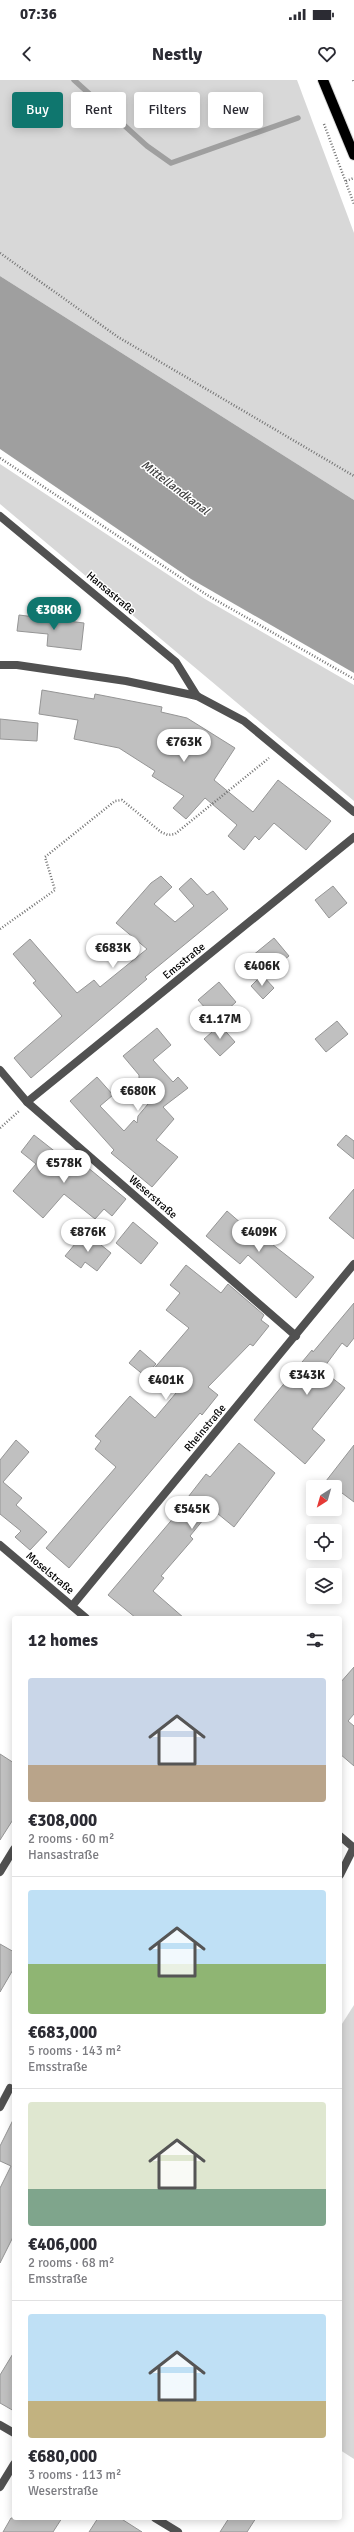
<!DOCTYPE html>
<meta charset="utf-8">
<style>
:root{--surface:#fff;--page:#f7f7f7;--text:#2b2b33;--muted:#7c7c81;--line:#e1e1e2;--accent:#0f766e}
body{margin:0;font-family:Signika,sans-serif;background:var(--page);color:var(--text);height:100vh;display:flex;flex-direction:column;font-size:15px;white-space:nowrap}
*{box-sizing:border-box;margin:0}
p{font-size:13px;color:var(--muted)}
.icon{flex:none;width:22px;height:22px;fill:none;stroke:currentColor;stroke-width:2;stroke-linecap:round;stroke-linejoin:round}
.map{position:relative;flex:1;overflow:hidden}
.sheet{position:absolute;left:12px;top:1536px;width:330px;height:904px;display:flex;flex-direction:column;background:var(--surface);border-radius:4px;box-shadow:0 2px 10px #0003}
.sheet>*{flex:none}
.guide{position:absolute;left:12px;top:12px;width:330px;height:36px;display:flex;gap:8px}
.needle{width:26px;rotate:217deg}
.tools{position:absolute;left:306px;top:1400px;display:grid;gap:8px}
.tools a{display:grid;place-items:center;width:36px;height:36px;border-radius:4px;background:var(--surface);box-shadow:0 2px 10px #0003;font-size:20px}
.price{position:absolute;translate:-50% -34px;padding:0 9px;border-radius:14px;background:#fff;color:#222;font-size:13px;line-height:26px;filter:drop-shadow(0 1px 2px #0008)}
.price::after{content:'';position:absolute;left:50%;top:24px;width:12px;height:9px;margin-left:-6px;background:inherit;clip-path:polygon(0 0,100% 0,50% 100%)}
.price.active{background:var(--accent);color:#fff}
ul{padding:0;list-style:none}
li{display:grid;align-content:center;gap:8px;height:212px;padding:0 16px}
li+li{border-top:1px solid var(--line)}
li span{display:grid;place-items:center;height:124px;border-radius:4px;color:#555}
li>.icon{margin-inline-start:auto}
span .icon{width:72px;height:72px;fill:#fffc;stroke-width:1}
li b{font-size:17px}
h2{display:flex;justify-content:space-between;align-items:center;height:48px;padding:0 16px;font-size:17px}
.chip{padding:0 14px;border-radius:4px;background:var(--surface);box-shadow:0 2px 10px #0003;font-size:14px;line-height:36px}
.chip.active{background:var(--accent);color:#fff}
.status{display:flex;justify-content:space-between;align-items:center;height:28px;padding:0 20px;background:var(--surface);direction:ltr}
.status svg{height:11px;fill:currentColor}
header{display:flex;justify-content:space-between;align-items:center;height:52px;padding:0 16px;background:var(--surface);font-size:18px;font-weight:700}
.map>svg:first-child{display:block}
.green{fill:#d8d8d8}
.water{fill:#9f9f9f}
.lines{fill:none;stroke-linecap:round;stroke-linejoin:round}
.stream{stroke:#9f9f9f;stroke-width:5.5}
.building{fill:#c0c0c0;stroke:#959595}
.primary-casing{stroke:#dbdbdb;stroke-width:12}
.path{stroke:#737373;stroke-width:2.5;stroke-dasharray:1 2;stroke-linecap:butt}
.minor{stroke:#515151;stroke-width:8}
.primary{stroke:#000;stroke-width:10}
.labels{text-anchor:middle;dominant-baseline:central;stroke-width:3;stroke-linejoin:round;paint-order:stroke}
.street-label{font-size:11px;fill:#000;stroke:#fff}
.water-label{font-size:12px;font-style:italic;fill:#404040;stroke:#fff}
</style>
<div class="status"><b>07:36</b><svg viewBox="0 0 49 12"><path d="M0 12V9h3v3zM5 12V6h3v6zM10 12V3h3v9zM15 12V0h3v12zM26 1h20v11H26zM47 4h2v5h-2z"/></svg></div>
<header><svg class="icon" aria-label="back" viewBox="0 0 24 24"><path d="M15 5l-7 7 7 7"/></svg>Nestly<svg class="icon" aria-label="heart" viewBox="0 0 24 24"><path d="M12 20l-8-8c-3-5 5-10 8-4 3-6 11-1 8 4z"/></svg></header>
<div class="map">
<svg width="354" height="2452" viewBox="0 0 354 2452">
<rect width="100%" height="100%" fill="#fff"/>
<g class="green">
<path d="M0,0H297L354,153V420L0,196Z"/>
<path d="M0,384L205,519L354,605V721L0,424Z"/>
<path d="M354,1925V2379L340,2370V1947Z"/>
</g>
<path class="water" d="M0,196L354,420V593L191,499L0,369Z"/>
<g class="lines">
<path class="stream" d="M74,0L147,66L171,83L298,38"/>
</g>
<g class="building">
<path d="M19,535L84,543L81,570L47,566L48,554L17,551Z"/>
<path d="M42,610L94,619L95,614L162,627L161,632L187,638L235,668L214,700L253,732L278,700L331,741L306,770L274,743L259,760L255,756L244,770L228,756L237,745L205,718L186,739L173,728L184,716L152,696L155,691L119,668L74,659L78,640L39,634Z"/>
<path d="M0,639L38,643L37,661L0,659Z"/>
<path d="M161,796L172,807L154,824L175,842L194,826L179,809L191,798L207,815L213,811L228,829L145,897L147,899L31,998L14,978L62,936L33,903L36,901L13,874L30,859L77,913L94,900L100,907L147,869L116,843L151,803Z"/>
<path d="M333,806L347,823L329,838L315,820Z"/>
<path d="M274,858L289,876L267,894L252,876Z"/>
<path d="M262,895L274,908L263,919L251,906Z"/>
<path d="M219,902L236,922L216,940L198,920Z"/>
<path d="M337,941L348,954L326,972L315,959Z"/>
<path d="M220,945L235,962L220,976L204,959Z"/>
<path d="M157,948L171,965L153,980L173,1002L178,997L188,1008L163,1027L174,1039L156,1060L178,1077L152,1107L111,1073L114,1070L70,1021L97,997L113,1015L100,1026L124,1051L134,1040L137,1043L138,1036L148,1024L139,1012V995L123,976Z"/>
<path d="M34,1055L76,1088L81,1082L126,1119L112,1136L104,1129L95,1139L64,1114L43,1138L13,1111L36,1084L21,1072Z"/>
<path d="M346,1055L354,1061V1079L337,1065Z"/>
<path d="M354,1109V1159L329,1138Z"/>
<path d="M227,1131L242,1144L246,1140L264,1155L263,1157L314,1197L296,1218L248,1175L240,1184L206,1156Z"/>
<path d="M133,1142L158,1163L141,1184L116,1163Z"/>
<path d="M85,1152L111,1173L97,1191L85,1182L81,1188L65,1176Z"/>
<path d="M186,1185L221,1213L228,1204L264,1235L261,1240L269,1246L253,1266L250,1264L208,1307L218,1315L202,1335L200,1333L69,1488L46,1468L116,1387L95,1369L101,1361L95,1356L130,1316L155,1338L176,1313L151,1292L189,1248L166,1230L180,1213L170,1205Z"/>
<path d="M354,1223V1258L347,1267L342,1263L322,1290L345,1308L312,1349L325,1360L305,1384L254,1340L312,1270L313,1272Z"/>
<path d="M140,1270L156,1284L145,1296L129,1283Z"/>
<path d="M16,1360L29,1372L3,1402L22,1418L16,1425L47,1452L30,1470L15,1457L21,1451L0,1434V1380Z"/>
<path d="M239,1363L275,1393L234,1447L212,1429L190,1456L193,1459L161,1496L164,1498L153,1511L184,1538H136L108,1515L187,1422L185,1421L206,1394L210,1397Z"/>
<path d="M354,1365V1422L326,1401Z"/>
<path d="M354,1587V1634L348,1641L354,1646V1686L340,1674V1603Z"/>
<path d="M0,1674L14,1683V1738L0,1760Z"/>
<path d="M0,1864L14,1872V1888L0,1912Z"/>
<path d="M14,2038V2155L0,2183V2108L11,2086L0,2081V2066Z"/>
<path d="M14,2272V2331L0,2323V2295Z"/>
<path d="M11,2438H62L53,2452H3Z"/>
<path d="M98,2438H120L142,2452H89Z"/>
<path d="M229,2438H256L247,2452H220Z"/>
</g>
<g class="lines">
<defs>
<path id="primary" d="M323,0L354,75"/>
</defs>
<use href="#primary" class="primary-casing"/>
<g class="path">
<path d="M353,0L354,2"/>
<path d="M324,44L354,124"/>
<path d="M346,101L354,98"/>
<path d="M0,173L118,257L354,396"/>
<path d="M0,378L207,515L354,599"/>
<path d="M0,849L55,810L45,777L115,721L122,720L161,752L168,755L175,754L269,678"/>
<path d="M0,1048L19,1031"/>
</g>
<g class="minor">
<path d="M0,436L176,582L197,616L244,641L354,732"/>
<path d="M0,585H17L126,601L197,616"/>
<path d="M0,990L27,1022L296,1256"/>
<path d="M27,1022L354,757"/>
<path d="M0,1465L86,1538"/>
<path d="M72,1526L354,1184"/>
<path d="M340,1756L354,1768"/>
<path d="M0,1792L14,1769"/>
<path d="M340,1795L354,1767"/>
<path d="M0,2027L10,2008"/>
<path d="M0,2345L14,2353"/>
<path d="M0,2407L14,2384"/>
<path d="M155,2438L178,2452"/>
</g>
<use href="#primary" class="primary"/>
</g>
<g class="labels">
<g class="street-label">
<text transform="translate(111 513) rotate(40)">Hansastraße</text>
<text transform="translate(184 881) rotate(-39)">Emsstraße</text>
<text transform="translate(153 1117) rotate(41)">Weserstraße</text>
<text transform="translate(205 1348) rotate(-50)">Rheinstraße</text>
<text transform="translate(50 1493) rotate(40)">Moselstraße</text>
</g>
<g class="water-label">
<text transform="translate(175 408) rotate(37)">Mittellandkanal</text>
</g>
</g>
</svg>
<div class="tools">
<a><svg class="needle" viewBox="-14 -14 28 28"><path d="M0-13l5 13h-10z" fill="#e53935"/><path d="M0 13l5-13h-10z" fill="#7c7c81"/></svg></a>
<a><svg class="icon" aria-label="locate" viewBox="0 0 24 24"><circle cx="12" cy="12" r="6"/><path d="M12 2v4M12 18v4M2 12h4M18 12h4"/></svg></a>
<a><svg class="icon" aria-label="layers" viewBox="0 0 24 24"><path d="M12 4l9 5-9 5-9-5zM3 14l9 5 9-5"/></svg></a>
</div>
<b class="price active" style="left:54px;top:551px">€308K</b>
<b class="price" style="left:184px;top:683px">€763K</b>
<b class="price" style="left:113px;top:889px">€683K</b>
<b class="price" style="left:262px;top:907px">€406K</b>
<b class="price" style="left:220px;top:960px">€1.17M</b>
<b class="price" style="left:138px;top:1032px">€680K</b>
<b class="price" style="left:64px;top:1104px">€578K</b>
<b class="price" style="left:88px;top:1173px">€876K</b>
<b class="price" style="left:259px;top:1173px">€409K</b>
<b class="price" style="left:307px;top:1316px">€343K</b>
<b class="price" style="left:166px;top:1321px">€401K</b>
<b class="price" style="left:192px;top:1450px">€545K</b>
<div class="guide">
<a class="chip active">Buy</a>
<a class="chip">Rent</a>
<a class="chip">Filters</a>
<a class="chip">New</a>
</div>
<section class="sheet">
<h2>12 homes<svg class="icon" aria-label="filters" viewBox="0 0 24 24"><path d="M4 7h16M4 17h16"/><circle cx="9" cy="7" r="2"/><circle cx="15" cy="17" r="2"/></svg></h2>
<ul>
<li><span style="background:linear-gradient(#c9d6e8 70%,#b9a48a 0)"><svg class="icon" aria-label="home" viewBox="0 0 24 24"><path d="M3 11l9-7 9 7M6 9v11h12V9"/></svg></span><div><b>€308,000</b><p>2 rooms · 60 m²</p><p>Hansastraße</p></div></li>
<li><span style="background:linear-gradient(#bfe0f5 60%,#8fb573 0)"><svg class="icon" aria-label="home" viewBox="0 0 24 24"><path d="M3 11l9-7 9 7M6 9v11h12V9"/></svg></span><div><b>€683,000</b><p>5 rooms · 143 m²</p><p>Emsstraße</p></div></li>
<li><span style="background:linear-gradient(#dfe7d0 70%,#7fa58c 0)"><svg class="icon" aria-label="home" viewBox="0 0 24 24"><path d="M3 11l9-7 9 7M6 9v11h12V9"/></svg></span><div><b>€406,000</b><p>2 rooms · 68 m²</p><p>Emsstraße</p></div></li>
<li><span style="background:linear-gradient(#bfe0f5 70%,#c2b280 0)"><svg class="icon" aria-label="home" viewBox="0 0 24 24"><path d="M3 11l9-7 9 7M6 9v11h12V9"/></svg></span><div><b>€680,000</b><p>3 rooms · 113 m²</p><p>Weserstraße</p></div></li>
</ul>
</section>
</div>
